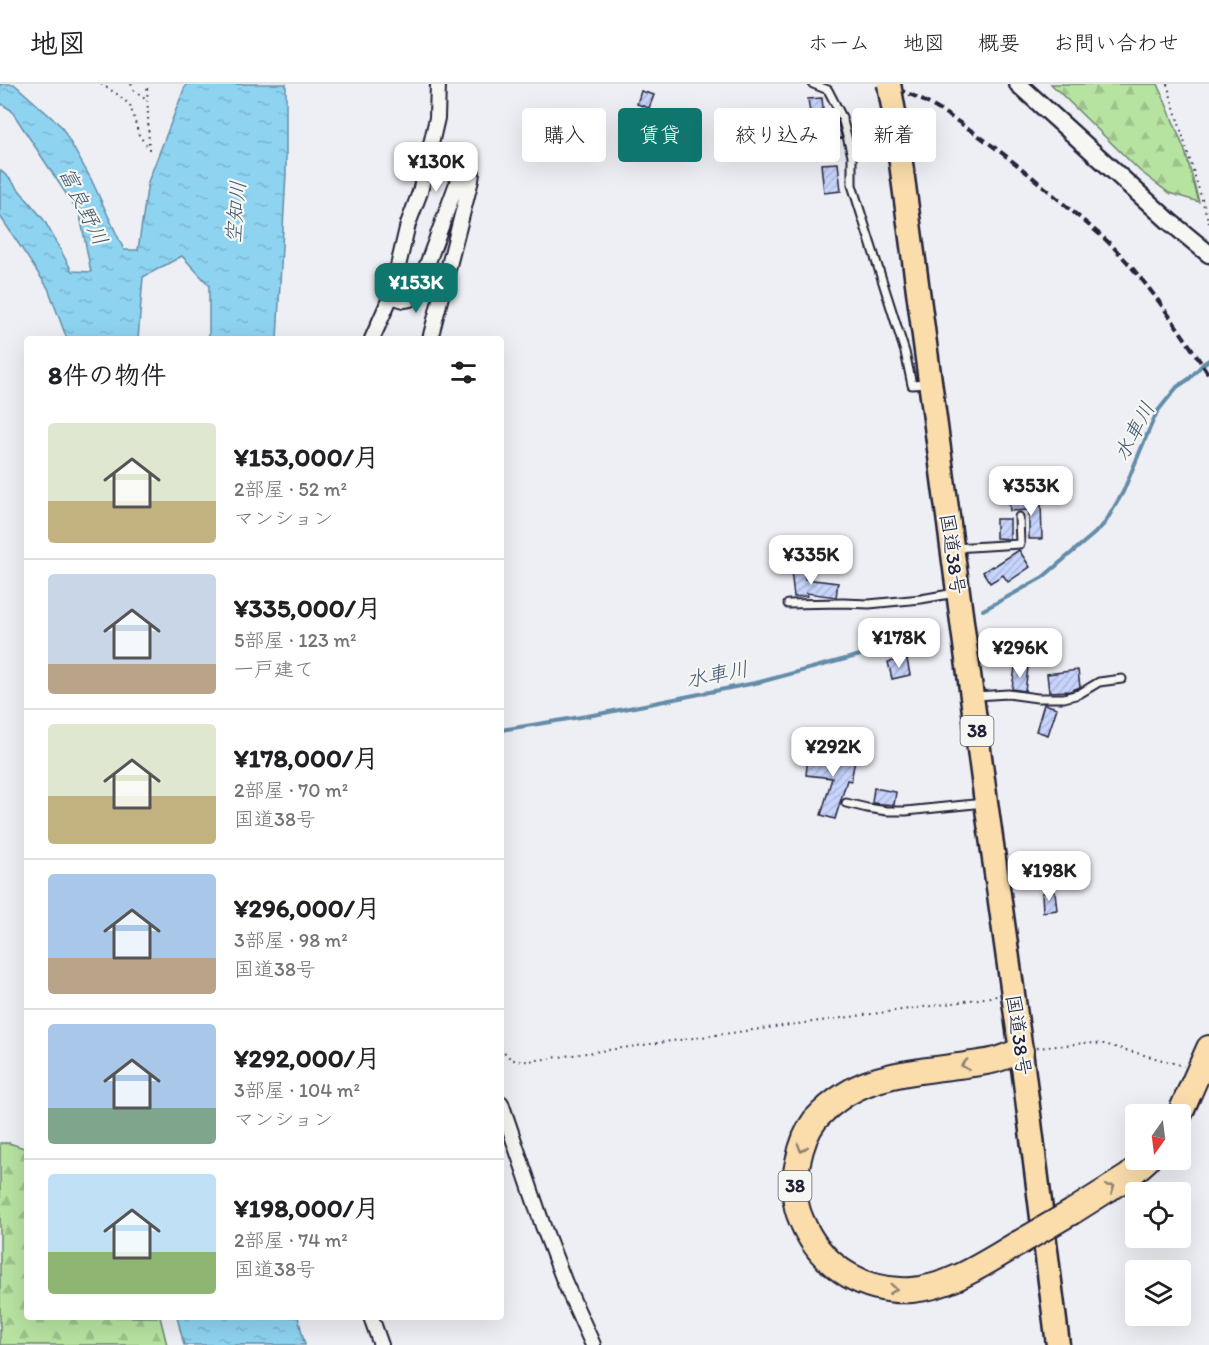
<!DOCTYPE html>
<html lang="ja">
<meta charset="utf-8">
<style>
:root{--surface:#fff;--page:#f6f6f6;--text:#202124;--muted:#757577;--line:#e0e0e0;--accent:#0f766e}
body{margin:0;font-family:Itim,"Klee One",sans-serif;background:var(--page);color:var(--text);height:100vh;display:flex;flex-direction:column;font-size:22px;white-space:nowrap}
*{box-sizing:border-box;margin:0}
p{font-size:20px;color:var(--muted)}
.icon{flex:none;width:33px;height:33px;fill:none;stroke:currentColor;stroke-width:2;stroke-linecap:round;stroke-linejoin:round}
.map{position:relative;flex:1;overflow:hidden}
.drawer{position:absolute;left:24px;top:252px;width:480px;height:984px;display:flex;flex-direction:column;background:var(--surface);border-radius:6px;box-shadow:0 6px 24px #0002}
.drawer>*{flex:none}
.banner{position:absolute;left:522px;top:24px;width:570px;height:54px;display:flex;gap:12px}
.needle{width:39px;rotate:194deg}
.buttons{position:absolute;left:1125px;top:1020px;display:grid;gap:12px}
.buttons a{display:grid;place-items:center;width:66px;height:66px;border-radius:6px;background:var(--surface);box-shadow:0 6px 24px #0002;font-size:30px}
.price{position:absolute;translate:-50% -51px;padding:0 14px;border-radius:12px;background:#fff;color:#222;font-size:20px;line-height:39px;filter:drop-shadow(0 2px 3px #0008)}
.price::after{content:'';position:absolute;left:50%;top:36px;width:18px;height:14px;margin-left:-9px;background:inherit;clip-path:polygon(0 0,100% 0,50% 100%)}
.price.active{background:var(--accent);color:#fff}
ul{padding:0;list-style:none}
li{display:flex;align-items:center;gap:18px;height:150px;padding:0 24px}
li+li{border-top:2px solid var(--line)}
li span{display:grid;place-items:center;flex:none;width:168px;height:120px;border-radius:6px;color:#555}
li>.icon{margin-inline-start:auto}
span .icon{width:72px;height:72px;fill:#fffc;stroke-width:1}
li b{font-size:26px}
h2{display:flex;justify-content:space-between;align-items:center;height:72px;padding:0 24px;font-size:26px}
.tag{padding:0 21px;border-radius:6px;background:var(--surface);box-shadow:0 6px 24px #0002;font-size:21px;line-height:54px}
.tag.active{background:var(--accent);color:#fff}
header{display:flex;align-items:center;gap:36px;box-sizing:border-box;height:84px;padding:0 30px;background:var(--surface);border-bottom:2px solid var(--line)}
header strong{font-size:28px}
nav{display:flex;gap:33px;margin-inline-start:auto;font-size:21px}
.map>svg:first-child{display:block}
.forest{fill:url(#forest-firs);stroke:#6c826e;stroke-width:1.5}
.water{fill:url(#water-ripples);stroke:#638ca8;stroke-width:1.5}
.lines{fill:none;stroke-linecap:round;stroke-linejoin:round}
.stream{stroke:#638ca8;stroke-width:4}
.building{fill:url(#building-hatch);stroke:#22223b;stroke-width:1.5}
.service-casing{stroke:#22223b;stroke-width:11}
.minor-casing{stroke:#22223b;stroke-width:18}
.tertiary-casing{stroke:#22223b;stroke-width:21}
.trunk-casing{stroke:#22223b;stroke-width:27}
.motorway-casing{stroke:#22223b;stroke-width:28}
.path{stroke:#22223b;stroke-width:2;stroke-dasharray:1.5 4.5;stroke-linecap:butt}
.service{stroke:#f6f6f2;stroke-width:7}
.minor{stroke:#f6f6f2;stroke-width:14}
.tertiary{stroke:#f6f6f2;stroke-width:16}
.trunk{stroke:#faddab;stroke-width:22}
.motorway{stroke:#faddab;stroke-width:24}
.rail{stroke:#22223b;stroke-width:4;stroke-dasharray:9 4.5;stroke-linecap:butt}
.trunk-bridge-casing{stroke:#22223b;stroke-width:27;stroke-linecap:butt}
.motorway-bridge-casing{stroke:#22223b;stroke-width:28;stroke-linecap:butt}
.trunk-bridge{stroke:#faddab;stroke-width:22}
.motorway-bridge{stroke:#faddab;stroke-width:24}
.oneway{stroke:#8e8073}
.labels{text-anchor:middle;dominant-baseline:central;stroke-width:4.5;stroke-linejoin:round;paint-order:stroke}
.shield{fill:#f6f6f2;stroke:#626272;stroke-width:1.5}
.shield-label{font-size:18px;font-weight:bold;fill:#22223b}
.street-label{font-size:20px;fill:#22223b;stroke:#f6f6f2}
.water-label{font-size:21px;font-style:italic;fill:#425771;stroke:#f6f6f2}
</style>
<header>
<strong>地図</strong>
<nav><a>ホーム</a><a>地図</a><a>概要</a><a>お問い合わせ</a></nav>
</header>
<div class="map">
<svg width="1209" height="1261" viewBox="0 0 1209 1261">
<defs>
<pattern id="forest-firs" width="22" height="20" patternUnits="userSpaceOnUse" patternTransform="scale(1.5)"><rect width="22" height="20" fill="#b7e3a1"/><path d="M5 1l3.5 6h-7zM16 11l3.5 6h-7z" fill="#9dc28c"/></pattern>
<pattern id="water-ripples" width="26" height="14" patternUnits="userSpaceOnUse" patternTransform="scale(1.5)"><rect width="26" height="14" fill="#8ed3f0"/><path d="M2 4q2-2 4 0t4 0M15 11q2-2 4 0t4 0" fill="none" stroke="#7ab5cf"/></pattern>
<pattern id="building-hatch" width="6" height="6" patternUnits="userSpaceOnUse" patternTransform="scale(1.5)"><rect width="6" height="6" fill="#c7d4fb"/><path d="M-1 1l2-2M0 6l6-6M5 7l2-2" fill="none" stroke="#abb6d8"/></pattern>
</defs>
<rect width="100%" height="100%" fill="#edeff4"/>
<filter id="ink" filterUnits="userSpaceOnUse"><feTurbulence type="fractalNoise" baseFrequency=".0167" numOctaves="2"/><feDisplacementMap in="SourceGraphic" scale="12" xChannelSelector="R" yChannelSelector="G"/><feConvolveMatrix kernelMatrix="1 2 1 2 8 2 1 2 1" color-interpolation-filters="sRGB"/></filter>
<g filter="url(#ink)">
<g class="forest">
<path d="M1051,0H1158L1185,67L1199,118L1169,109L1140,87Z"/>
<path d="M0,1059H9L27,1065V1233H160L167,1261H0Z"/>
</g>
<g class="water">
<path d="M0,0H14L61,42L91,95L124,166H138L148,98L186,0H286V89L277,255H209V201L182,172L143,193L138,255H67L48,204L0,132V86L10,95L44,136L72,187L91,188L80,131L11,26L0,19Z"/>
<path d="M177,1233H298L305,1261H184Z"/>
</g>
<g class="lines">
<g class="stream">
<path d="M983,526L1013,510L1043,493L1095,449L1105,439L1123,408L1149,346L1157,328L1177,303L1189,295L1203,280L1209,276"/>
<path d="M501,646L599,630L760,598L875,567L934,545"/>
</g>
</g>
<g class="building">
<path d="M641,7L654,11L649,24L637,20Z"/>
<path d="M822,14L824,35L836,33L842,54L809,58L806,37L811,36L808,15Z"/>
<path d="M838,79L841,107L824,109L821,80Z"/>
<path d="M1041,417L1042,455H1029V426L1010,427L1009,418Z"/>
<path d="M996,435H1010V455L996,454Z"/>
<path d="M1019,466L1030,483L1008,498L1003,491L990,499L983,488L992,482L993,483Z"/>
<path d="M804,485L805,495L838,499L836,513L807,509V512L794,513L791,486Z"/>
<path d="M907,575L910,591L892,595L888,578Z"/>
<path d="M1015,583L1028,584L1025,607L1012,605Z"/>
<path d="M1078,586L1080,603L1070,607L1049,608L1047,590Z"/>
<path d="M1044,620L1057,624L1048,651L1036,647Z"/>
<path d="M838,668L856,671L851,697L847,696L835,735L821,731L832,694L806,691L808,673L836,676Z"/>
<path d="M874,704L896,708L894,721L872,719Z"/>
<path d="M1055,808L1057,826L1043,828L1042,809Z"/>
</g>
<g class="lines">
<defs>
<g id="service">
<path d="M813,0L828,6L842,33L852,72V101L905,268L912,301L927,300"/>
<path d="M954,464L1020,460L1019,433"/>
<path d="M788,520L843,519L869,520L921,515L955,509"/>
<path d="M976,612L1008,610L1037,614H1064L1079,610L1099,598L1122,595"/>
<path d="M846,719L867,724L887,727H906L984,719"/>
</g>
<g id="minor">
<path d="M391,212L404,216L410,215L417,208L460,91L465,86L470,85L472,89L471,96L430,255"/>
<path d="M372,255L391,212L408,140L420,108L437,34L438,0"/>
<path d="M501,1019L543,1142L565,1199L593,1261"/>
<path d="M371,1233L381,1261"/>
</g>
<path id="tertiary" d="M1018,0L1169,137L1209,170"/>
<path id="trunk" d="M895,34L986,718L1021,967L1058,1261"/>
<g id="motorway">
<path d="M1180,1030L1209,964"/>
<path d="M1072,1128L1129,1092L1147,1076"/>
<path d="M1019,1159C986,1178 951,1203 912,1206C867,1209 825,1185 805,1144C801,1136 797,1127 796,1118C794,1105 795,1091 798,1078C801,1063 806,1048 815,1036C824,1026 835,1017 846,1010C884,985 947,986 991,977C1001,975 1011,970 1021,967"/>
</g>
</defs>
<use href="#service" class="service-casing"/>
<use href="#minor" class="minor-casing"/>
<use href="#tertiary" class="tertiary-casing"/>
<use href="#trunk" class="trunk-casing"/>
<use href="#motorway" class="motorway-casing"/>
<g class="path">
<path d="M101,0L117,10L130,21L139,51L149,65L147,0"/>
<path d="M131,0L134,6L145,14"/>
<path d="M1167,0L1209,139"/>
<path d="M501,963C511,980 519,978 537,976L686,955L946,920L997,912"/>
<path d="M1037,964L1086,959L1104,960L1184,982"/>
</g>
<use href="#service" class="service"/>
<use href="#minor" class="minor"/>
<use href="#tertiary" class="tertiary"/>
<use href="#trunk" class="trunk"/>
<use href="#motorway" class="motorway"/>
<path class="rail" d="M884,0C895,5 907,8 918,14C972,42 1026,87 1072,127C1087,140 1103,152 1117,167C1152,204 1181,248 1209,291"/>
<defs>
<path id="trunk-bridge" d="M889,0L895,34"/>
<path id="motorway-bridge" d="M1019,1159L1072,1128"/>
</defs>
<use href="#trunk-bridge" class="trunk-bridge-casing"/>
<use href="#motorway-bridge" class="motorway-bridge-casing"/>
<use href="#trunk-bridge" class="trunk-bridge"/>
<use href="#motorway-bridge" class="motorway-bridge"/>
</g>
<defs><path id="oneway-chevron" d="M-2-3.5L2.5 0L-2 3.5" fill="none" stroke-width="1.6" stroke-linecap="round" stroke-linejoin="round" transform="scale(1.5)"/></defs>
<g class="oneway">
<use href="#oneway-chevron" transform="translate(965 981) rotate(172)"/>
<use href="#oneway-chevron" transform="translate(802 1064) rotate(107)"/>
<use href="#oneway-chevron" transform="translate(1111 1104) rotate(-33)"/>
<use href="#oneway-chevron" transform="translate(893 1205) rotate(5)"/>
</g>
</g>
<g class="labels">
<g class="shield">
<rect x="960.5" y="632" width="33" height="30" rx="4.5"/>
<rect x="778.5" y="1087" width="33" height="30" rx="4.5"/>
</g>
<g class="shield-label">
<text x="977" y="647">38</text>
<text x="795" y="1102">38</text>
</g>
<g class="street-label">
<text transform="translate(953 470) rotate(82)">国道38号</text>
<text transform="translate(1019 951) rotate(82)">国道38号</text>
</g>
<g class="water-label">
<text transform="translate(84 122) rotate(64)">富良野川</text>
<text transform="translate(235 128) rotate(-85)">空知川</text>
<text transform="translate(1134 347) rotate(-62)">水車川</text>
<text transform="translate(717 590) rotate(-11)">水車川</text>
</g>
</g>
</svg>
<div class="buttons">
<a><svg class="needle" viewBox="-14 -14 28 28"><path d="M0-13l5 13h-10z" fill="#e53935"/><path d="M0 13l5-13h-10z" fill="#757577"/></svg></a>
<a><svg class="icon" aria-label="locate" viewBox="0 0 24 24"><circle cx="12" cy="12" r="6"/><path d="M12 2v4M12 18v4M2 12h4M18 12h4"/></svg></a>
<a><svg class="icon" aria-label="layers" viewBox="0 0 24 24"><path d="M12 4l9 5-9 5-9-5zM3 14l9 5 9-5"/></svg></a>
</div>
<b class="price" style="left:436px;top:109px">¥130K</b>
<b class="price active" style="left:416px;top:230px">¥153K</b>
<b class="price" style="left:1031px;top:433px">¥353K</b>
<b class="price" style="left:811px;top:502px">¥335K</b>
<b class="price" style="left:899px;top:585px">¥178K</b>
<b class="price" style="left:1020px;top:595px">¥296K</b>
<b class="price" style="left:833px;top:694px">¥292K</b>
<b class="price" style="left:1049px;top:818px">¥198K</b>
<div class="banner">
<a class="tag">購入</a>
<a class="tag active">賃貸</a>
<a class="tag">絞り込み</a>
<a class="tag">新着</a>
</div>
<section class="drawer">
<h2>8件の物件<svg class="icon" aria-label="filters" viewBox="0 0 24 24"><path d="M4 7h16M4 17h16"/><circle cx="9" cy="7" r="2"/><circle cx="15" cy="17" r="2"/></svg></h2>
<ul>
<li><span style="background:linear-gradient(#dfe7d0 65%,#c2b280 0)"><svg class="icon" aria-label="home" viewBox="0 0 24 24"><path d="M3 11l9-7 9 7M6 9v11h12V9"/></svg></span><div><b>¥153,000/月</b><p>2部屋 · 52 m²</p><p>マンション</p></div></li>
<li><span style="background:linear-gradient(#c9d6e8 75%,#b9a48a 0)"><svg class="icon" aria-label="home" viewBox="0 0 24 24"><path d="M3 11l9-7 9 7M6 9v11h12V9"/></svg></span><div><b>¥335,000/月</b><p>5部屋 · 123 m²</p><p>一戸建て</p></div></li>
<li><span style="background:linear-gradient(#dfe7d0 60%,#c2b280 0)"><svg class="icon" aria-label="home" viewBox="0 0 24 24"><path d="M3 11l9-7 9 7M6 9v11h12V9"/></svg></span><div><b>¥178,000/月</b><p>2部屋 · 70 m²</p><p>国道38号</p></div></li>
<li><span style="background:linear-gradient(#a9c7e8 70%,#b9a48a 0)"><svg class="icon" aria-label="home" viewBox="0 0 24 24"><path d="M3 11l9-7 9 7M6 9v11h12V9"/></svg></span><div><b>¥296,000/月</b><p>3部屋 · 98 m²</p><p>国道38号</p></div></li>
<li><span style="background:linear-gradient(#a9c7e8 70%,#7fa58c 0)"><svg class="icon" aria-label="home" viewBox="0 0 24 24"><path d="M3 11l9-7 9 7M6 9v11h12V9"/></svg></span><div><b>¥292,000/月</b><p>3部屋 · 104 m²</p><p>マンション</p></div></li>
<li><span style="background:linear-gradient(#bfe0f5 65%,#8fb573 0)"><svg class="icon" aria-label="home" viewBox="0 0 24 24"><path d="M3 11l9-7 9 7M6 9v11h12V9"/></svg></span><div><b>¥198,000/月</b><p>2部屋 · 74 m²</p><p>国道38号</p></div></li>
</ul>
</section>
</div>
